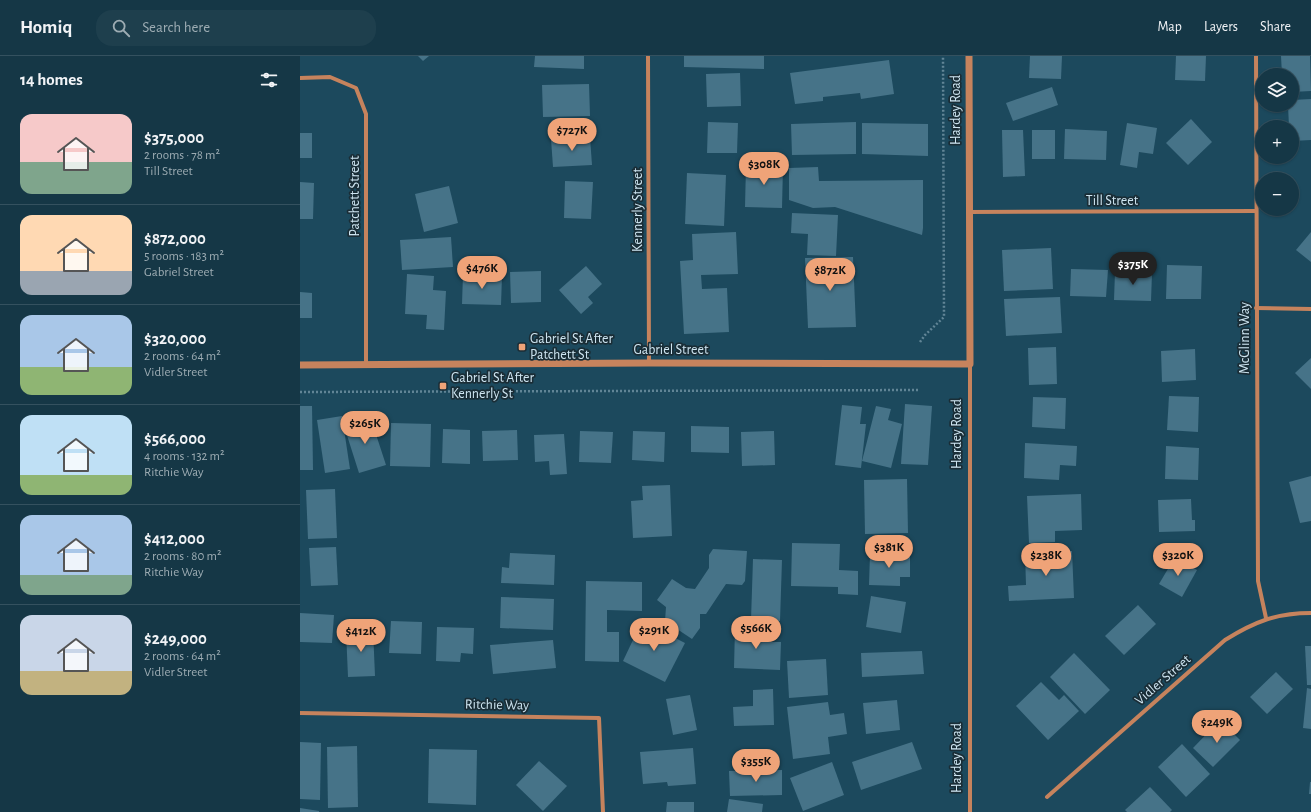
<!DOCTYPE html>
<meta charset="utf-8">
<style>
:root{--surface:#153746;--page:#1e3f4d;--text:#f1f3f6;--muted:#9dacb3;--line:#34515f;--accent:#efa378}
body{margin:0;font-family:"Alegreya Sans",sans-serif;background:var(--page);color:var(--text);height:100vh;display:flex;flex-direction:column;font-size:15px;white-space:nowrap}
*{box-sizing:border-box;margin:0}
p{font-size:13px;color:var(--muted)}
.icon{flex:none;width:22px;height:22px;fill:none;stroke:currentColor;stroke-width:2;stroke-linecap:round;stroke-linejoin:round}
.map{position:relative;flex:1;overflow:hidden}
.sheet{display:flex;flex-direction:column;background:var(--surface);width:300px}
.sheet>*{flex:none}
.fabs{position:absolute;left:955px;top:12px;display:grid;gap:8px}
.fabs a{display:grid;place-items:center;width:44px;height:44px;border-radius:50%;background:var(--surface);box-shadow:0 1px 3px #0004,0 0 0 1px var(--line);font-size:20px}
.price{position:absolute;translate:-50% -34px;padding:0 9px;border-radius:14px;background:var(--accent);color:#111;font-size:13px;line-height:26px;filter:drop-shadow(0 1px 2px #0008)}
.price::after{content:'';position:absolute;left:50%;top:24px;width:12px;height:9px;margin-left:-6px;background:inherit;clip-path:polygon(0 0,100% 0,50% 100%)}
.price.current{background:#222;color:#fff}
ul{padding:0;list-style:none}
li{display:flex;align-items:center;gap:12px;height:100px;padding:0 20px}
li+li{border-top:1px solid var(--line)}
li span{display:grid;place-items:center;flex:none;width:112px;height:80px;border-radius:12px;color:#555}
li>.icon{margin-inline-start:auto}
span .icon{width:48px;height:48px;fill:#fffc;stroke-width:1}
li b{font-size:17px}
h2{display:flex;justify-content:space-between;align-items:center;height:48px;padding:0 20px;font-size:17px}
header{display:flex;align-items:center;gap:24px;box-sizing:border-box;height:56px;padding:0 20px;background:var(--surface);border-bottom:1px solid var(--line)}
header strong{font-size:19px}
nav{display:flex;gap:22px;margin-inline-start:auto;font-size:14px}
.search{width:280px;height:36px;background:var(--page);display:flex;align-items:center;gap:10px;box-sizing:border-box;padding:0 14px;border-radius:16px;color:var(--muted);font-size:15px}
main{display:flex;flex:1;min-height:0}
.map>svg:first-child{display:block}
.building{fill:#467388}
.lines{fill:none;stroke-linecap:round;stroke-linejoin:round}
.path{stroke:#618596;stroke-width:2.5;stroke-dasharray:2 2;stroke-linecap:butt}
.minor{stroke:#c6835d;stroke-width:4}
.tertiary{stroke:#c6835d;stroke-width:7}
.poi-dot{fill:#efa378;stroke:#1a2d36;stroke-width:1.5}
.labels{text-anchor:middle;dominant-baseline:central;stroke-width:3.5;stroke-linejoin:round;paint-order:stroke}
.street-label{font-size:14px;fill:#cee5f1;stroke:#1a2d36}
.poi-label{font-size:14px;fill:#cee5f1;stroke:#1a2d36;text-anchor:start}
</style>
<header>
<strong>Homiq</strong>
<div class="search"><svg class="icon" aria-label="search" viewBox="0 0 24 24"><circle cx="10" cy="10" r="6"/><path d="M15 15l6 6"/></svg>Search here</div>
<nav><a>Map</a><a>Layers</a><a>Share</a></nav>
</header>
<main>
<section class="sheet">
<h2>14 homes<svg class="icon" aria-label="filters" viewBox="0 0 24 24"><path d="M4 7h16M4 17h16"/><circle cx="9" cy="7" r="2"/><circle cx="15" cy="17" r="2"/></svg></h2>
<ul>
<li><span style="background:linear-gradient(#f6c9c9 60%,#7fa58c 0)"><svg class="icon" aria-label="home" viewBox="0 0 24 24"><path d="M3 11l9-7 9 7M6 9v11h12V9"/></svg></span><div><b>$375,000</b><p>2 rooms · 78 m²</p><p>Till Street</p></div></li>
<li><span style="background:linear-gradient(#ffd9b3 70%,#9aa5b1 0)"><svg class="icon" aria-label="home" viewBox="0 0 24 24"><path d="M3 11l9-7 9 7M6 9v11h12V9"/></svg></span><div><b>$872,000</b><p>5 rooms · 183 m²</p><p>Gabriel Street</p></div></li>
<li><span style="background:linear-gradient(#a9c7e8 65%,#8fb573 0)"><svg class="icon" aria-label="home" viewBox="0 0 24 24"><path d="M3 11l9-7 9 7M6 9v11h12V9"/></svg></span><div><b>$320,000</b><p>2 rooms · 64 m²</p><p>Vidler Street</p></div></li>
<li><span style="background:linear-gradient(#bfe0f5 75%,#8fb573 0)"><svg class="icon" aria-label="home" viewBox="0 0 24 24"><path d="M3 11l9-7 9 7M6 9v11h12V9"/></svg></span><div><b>$566,000</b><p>4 rooms · 132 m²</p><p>Ritchie Way</p></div></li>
<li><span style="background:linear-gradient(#a9c7e8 75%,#7fa58c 0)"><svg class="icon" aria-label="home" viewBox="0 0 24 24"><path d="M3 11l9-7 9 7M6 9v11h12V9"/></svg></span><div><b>$412,000</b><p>2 rooms · 80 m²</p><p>Ritchie Way</p></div></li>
<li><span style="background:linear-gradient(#c9d6e8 70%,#c2b280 0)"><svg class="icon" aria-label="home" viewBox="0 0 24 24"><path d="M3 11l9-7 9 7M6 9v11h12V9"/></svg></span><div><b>$249,000</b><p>2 rooms · 64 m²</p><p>Vidler Street</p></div></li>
</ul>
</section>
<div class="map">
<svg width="1011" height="756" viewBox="0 0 1011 756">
<rect width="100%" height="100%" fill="#1c495d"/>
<g class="building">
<path d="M118,0H129L123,5Z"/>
<path d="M235,0H284V13L234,11Z"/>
<path d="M384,0H464V13L384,11Z"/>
<path d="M730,0H762L761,23L729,22Z"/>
<path d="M876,0H906L905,25L875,24Z"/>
<path d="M981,0H1010L1011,35L992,36V19H982Z"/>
<path d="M589,4L594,38L561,43L560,37L523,41V45L495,48L490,17Z"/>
<path d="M440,17L441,50L407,51L406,18Z"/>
<path d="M289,28L290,60L243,61L242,29Z"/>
<path d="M752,31L758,49L713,65L706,47Z"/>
<path d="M1011,43V84L992,85V71H989L988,49H992V44Z"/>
<path d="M891,63L912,86L888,109L866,87Z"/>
<path d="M408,66L438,67L437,97H407Z"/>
<path d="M556,66V98L492,99L491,68Z"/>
<path d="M562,67L628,68V100L562,98Z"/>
<path d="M827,67L857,72L853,98L839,96L837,112L820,109Z"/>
<path d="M765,73L807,75L806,104L764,103Z"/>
<path d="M702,74H723L725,120L703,121Z"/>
<rect x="732" y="74" width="23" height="29"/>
<rect x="0" y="77" width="12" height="25"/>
<path d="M290,81L292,109L253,111L251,83Z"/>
<path d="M446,109L483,110L482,152L445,151Z"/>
<path d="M518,111L519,125L623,124V172L622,179L535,151L513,152L489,144V112Z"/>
<path d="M387,117L426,119L424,170L385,168Z"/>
<path d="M265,125L293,126L291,163L264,162Z"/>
<path d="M0,126L14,127L13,163H0Z"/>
<path d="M149,130L158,167L124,176L115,138Z"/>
<path d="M492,157L538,159L536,200L507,199L508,178L491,177Z"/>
<path d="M436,176L438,218L401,219L402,233L427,232L429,276L384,278L380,205L393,204L392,178Z"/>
<path d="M1011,176V206L996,194Z"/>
<path d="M151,181L153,211L102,214L100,184Z"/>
<path d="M751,192L753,233L704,235L702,194Z"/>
<path d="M553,201L556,271L508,272L505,202Z"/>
<path d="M867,209L902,210L901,243H866Z"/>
<path d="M286,210L302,228L288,241L293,247L281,258L259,234Z"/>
<path d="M771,213L808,214L806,241L770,240Z"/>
<path d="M241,215V246L211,247L210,216Z"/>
<path d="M815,216L852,217L851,245L814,244Z"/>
<path d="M107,218L134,220L133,234L146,235L144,274L126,273L127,259L105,258Z"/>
<path d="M163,218L202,220L201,249L162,248Z"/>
<path d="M0,236L12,237V262H0Z"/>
<path d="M760,241L762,277L706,280L704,243Z"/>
<path d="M756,291L757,328L729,329L728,292Z"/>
<path d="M895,293L896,324L862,326L861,295Z"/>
<path d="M1011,302V333L995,317Z"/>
<path d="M869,340L899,341L898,376L867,374Z"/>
<path d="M733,341L766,342L765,373L732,371Z"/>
<path d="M605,348L632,350L628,409L601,408Z"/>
<path d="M542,349L562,351L560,368H566L561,412L535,409Z"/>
<path d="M0,350H12L13,414H0Z"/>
<path d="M576,350L591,353L588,364L602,368L591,412L562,405Z"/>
<path d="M69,357L86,409L59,417L45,373L59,368L56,361Z"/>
<path d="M42,360L50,413L25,417L17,364Z"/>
<path d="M91,367L131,368L130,411L90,410Z"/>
<path d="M391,370L429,371V397L391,396Z"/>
<path d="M143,373L170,374V408L142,407Z"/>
<path d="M217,374L218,404L183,405L182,375Z"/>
<path d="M280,375L313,376L311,407L279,406Z"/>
<path d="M333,375L365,376L364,406L332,404Z"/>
<path d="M474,375L475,409L442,410L441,376Z"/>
<path d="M264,378L267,418L250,419L249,405L235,406L234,379Z"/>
<path d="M725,387L777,390L776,410L760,409L759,424L724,422Z"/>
<path d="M866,390L899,392L898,424L865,423Z"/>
<path d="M1011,420V465L1000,467L989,426Z"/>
<path d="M607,423L608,477L565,478L564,424Z"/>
<path d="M370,429L372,480L333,482L331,445L343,444L342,430Z"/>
<path d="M35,433L37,482L8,483L6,434Z"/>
<path d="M781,438L782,474L755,475V486L729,487L727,440Z"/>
<path d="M891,443L892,464H895V475L859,476L858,444Z"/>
<path d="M492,487L540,488L539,514L558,515V539L538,538V531L491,530Z"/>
<path d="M36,491L38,529L11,530L9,492Z"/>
<path d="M413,493L447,495L445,525L442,529L426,528L406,558H400V572L392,583L365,565L366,551L357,544L372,523L386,532L395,533L409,512V499Z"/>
<path d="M772,495L774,542L709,545L708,530L726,529L725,497Z"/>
<path d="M210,497L255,499L254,529L201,527L202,511L209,512Z"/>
<path d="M570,498L610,499V521H600V530L569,529Z"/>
<path d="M875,501L897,514L882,541L859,528Z"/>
<path d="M453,503L482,504L480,565L451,564Z"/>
<path d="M286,525L342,526V555L307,554V576H319V606L285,605Z"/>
<path d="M571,540L606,546L601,577L566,571Z"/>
<path d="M201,541L254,543L253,574L200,572Z"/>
<path d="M838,549L856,568L824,599L805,580Z"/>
<path d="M0,557L34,559L32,587L0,586Z"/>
<path d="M91,565L122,566L121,598L89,597Z"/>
<path d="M342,565L385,587L365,626L323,605Z"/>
<path d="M137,571L174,572L173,598L161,597L160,606L136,605Z"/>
<path d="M435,571L466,573L465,586H481L480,614L434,612Z"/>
<path d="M73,573L75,620L48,621L46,575Z"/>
<path d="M253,584L256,612L193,618L190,589Z"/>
<path d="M1005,590H1011V629H1007Z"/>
<path d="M622,595L624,618L562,621L561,597Z"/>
<path d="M774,597L810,634L785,658L750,621Z"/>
<path d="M526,603L528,639L489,642L487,605Z"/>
<path d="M976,616L993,633L967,658L950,641Z"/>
<path d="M741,626L759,644L764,639L779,655L748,684L716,650Z"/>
<path d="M1007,632L1011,633V673L1003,672Z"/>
<path d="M473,633L474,669L434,670L433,651L453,650V634Z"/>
<path d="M390,639L397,674L373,679L366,643Z"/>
<path d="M597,644L600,674L566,678L563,647Z"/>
<path d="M528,646L530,659L544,657L547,678L528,681L530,698L493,703L487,651Z"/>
<path d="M920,664L940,684L913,711L893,692Z"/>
<path d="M0,686L21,687L20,744L0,743Z"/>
<path d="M612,686L622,713L561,734L552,706Z"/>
<path d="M882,688L910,718L886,741L858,711Z"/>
<path d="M57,690L58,751L28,752L27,691Z"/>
<path d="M393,692L396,728L368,730L367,726L343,728L340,696Z"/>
<path d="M129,693L177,694L176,749L128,747Z"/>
<path d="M239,705L267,730L243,755L216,729Z"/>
<path d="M532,706L544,739L503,755L490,722Z"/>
<path d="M482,714V739L430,740L429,715Z"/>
<path d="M1010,726H1011V738H1009Z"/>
<path d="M850,731L872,754L870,756H827L825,754Z"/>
<path d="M429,743L463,748L462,756H427Z"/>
<path d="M367,746H394V756H366Z"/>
<path d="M0,752L19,755V756H0Z"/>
</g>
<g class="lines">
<g class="path">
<path d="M620,286L625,279L644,261L643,0"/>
<path d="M0,336L620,334"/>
</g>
<g class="minor">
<path d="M348,0L349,307"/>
<path d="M956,0L958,525L966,562"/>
<path d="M0,22L30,21L56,32L66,58V309"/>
<path d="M669,156L955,155"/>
<path d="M956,252L1011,253"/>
<path d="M670,308V756"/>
<path d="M0,657L299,662L303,756"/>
<path d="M747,741L925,584C954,566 976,557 1011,557"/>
</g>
<path class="tertiary" d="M0,309L349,307L670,308L669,0"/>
</g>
<g class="poi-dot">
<rect x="218" y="287" width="8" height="8" rx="2"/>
<rect x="139" y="326" width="8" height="8" rx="2"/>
</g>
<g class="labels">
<g class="street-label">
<text transform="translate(656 54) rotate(-90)">Hardey Road</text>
<text transform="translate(55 140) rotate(-90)">Patchett Street</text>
<text x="812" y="145">Till Street</text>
<text transform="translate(338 154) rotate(-90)">Kennerly Street</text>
<text transform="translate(945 282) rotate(-90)">McGlinn Way</text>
<text x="371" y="294">Gabriel Street</text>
<text transform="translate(657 378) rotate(-90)">Hardey Road</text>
<text transform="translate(863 624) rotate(-41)">Vidler Street</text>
<text transform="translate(197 649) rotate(1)">Ritchie Way</text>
<text transform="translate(657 702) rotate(-90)">Hardey Road</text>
</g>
<g class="poi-label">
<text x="230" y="283">Gabriel St After<tspan x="230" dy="16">Patchett St</tspan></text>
<text x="151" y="322">Gabriel St After<tspan x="151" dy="16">Kennerly St</tspan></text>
</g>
</g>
</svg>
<div class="fabs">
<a><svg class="icon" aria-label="layers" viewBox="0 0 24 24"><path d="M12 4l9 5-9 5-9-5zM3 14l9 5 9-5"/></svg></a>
<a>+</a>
<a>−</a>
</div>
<b class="price" style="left:272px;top:96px">$727K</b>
<b class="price" style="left:464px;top:130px">$308K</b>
<b class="price current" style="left:833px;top:230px">$375K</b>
<b class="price" style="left:182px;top:234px">$476K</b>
<b class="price" style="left:530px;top:236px">$872K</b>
<b class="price" style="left:65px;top:389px">$265K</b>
<b class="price" style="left:589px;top:513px">$381K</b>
<b class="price" style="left:746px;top:521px">$238K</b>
<b class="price" style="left:878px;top:521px">$320K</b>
<b class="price" style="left:456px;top:594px">$566K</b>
<b class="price" style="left:354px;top:596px">$291K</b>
<b class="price" style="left:61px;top:597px">$412K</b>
<b class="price" style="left:917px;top:688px">$249K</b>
<b class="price" style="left:456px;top:727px">$355K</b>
</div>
</main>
